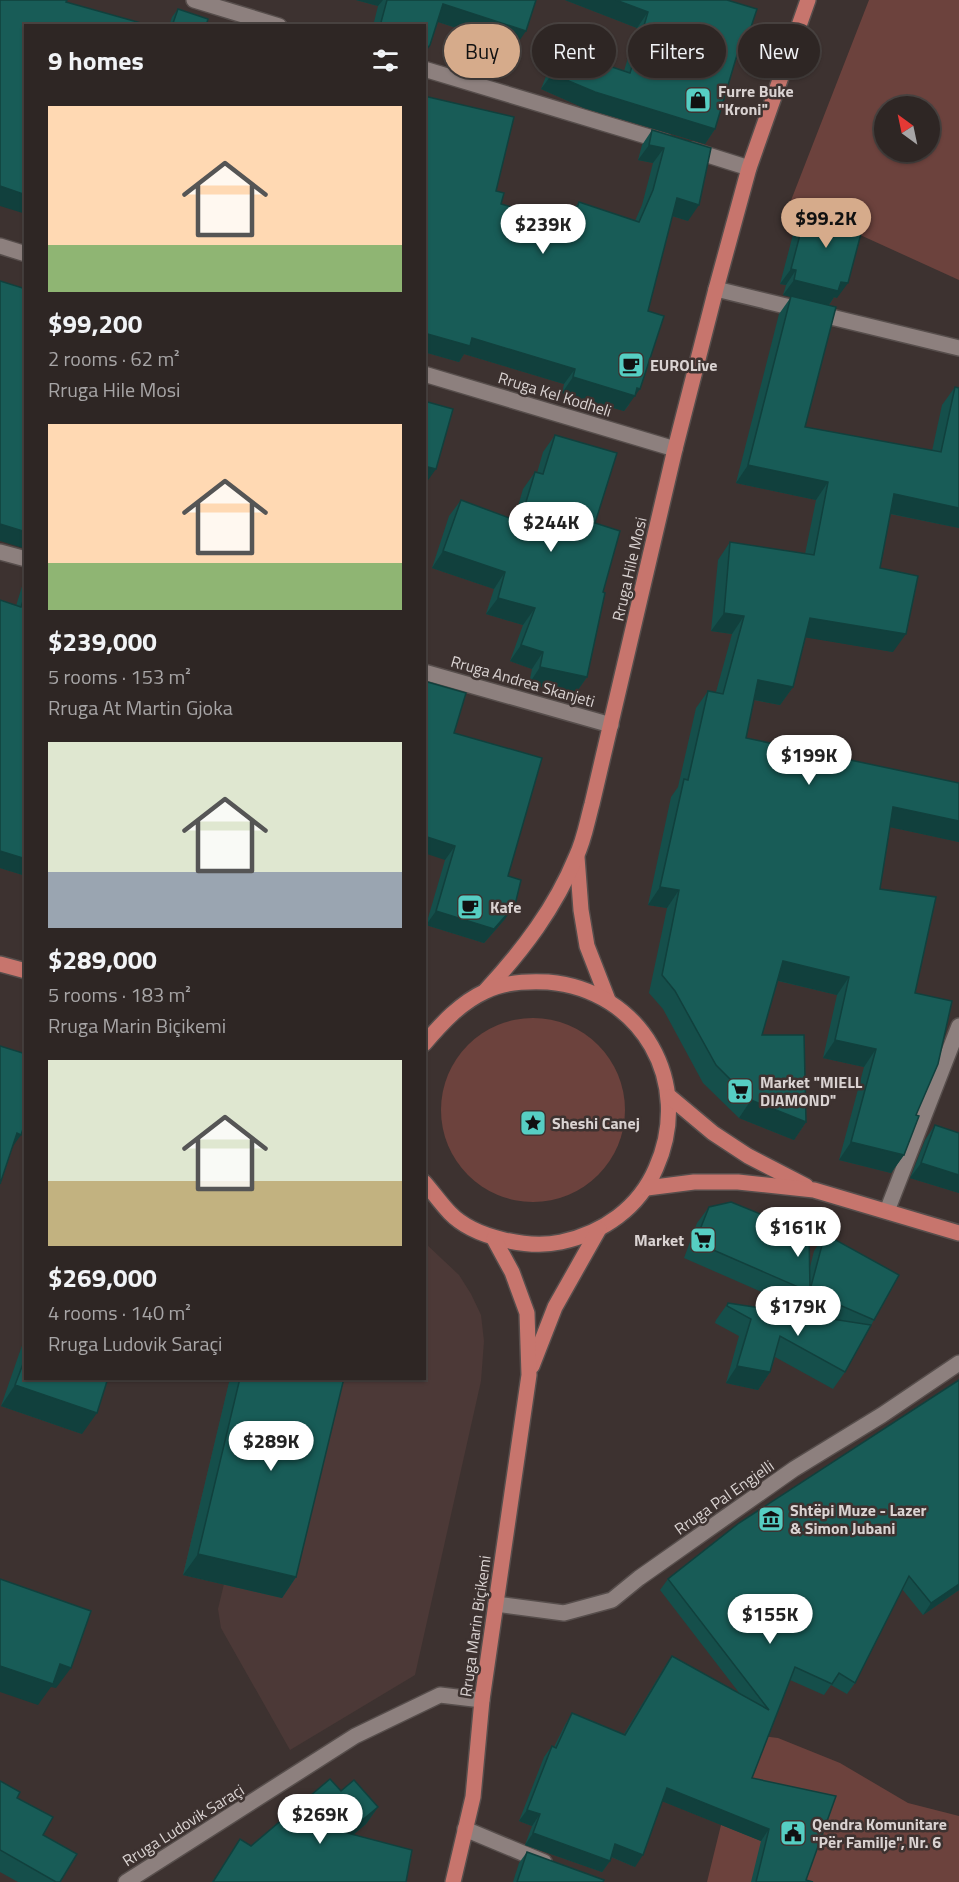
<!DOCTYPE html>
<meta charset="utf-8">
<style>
:root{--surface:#2e2624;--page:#3a3231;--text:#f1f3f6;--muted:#a7a5a6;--line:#494341;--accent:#d6ab8b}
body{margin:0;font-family:"Titillium Web",sans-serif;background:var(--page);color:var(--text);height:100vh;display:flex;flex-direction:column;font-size:22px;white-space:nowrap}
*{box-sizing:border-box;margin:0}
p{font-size:20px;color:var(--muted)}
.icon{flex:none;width:33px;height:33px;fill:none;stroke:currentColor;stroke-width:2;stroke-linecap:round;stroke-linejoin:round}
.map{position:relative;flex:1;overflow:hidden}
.details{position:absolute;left:24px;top:24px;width:402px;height:1356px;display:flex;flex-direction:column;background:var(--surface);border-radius:0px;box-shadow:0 2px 4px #0004,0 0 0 2px var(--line)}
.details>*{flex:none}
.guide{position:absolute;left:444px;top:24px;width:424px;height:54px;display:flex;gap:12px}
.needle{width:39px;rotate:327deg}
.tools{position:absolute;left:874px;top:96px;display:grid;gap:12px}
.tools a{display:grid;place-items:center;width:66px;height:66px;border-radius:50%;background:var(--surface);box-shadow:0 2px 4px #0004,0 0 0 2px var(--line);font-size:30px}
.price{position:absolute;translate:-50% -51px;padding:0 14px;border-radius:21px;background:#fff;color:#222;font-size:20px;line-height:39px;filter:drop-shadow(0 2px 3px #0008)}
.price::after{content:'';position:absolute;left:50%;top:36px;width:18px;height:14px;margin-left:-9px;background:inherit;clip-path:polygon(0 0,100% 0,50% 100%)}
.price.current{background:var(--accent);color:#111}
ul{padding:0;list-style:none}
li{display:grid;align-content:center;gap:12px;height:318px;padding:0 24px}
li span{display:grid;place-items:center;height:186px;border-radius:0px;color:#555}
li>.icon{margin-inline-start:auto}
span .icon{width:108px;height:108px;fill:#fffc;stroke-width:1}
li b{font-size:26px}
h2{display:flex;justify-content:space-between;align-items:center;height:72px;padding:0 24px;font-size:26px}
.pill{padding:0 21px;border-radius:27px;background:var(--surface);box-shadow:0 2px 4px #0004,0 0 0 2px var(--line);font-size:21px;line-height:54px}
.pill.current{background:var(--accent);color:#111}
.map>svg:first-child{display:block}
.built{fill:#4c3937}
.green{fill:#6c423d;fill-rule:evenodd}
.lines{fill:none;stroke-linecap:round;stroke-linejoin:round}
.minor-casing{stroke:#574e4c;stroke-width:18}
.major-casing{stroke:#574e4c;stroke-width:18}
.minor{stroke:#8d807e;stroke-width:15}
.major{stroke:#c7756d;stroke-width:15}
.wall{fill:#154f4b}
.shaded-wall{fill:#11403d}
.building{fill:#185c57;stroke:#11403d;stroke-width:1.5}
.labels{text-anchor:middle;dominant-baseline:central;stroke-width:5;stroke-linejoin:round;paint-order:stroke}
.poi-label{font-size:16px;font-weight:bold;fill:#dad3d2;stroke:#3d3230;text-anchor:start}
.street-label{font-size:16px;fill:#dad3d2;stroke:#3d3230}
</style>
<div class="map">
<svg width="959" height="1882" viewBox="0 0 959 1882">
<rect width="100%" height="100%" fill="#3d3230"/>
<path class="built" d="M425,1243L459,1275L471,1294L481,1315L484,1341L481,1381L415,1675L290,1750L221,1628L218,1609L224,1584L183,1575L230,1379L424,1378Z"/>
<g class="green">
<path d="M869,0H959V280L790,203ZM885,106H930V152H885Z"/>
<circle cx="533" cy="1110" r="92"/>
<path d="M762,1736L778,1738L840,1763L908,1803L959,1816V1882H707L721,1825L735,1784Z"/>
</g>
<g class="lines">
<defs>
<g id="minor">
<path d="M194,0L279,26"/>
<path d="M424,69L666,142"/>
<path d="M692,150L749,168"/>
<path d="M0,246L26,254"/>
<path d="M716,289L959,348"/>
<path d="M424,374L675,449"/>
<path d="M0,552L26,559"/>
<path d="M424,672L611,725"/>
<path d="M887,1211L959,1026"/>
<path d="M496,1604L564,1613L612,1600L639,1578L794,1469L882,1415L959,1363"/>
<path d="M465,1829L544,1862"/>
<path d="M126,1882L355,1736L440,1695L482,1700"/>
</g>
<g id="major">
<path d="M577,857L581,910L587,946L608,1000"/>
<path d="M0,964L26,971"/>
<path d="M486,990C523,950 555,908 576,857C584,841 587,822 592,804L675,449L716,289L749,168L808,0"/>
<path d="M424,1044C442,1023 460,1003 486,991C504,982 528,981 548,982C642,990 694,1083 656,1168C639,1208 603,1233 561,1242C529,1249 474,1238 450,1213C441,1204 433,1192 424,1182"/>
<path d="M670,1097L713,1133L748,1156L806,1186"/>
<path d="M647,1188L694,1182H738L814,1190L959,1233"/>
<path d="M532,1366L555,1307L599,1229"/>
<path d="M453,1882L473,1797L482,1700L529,1375L527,1313L512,1272L494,1239"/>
</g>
</defs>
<use href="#minor" class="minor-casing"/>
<use href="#major" class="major-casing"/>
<use href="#minor" class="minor"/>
<use href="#major" class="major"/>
</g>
<g class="wall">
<path d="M356,0H536L515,47L438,22L430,45L426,51L424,26H373L378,6Z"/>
<path d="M565,0H727L747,39L737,54L715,129L705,144L584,108L541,89L550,66L561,50L624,71L637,28Z"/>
<path d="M178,9L206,26H169L172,17Z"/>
<path d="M424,96L496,191L501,204L567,222L568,217L579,202L635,221L642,205L653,163L638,160L642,145L652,130L711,148L688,221L672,216L648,311L629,405L624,411L562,393L564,384L464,354L459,362L424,352Z"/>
<path d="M807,208L837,298L834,297L829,305L805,427L932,451L942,405L955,387L959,528L890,514L880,568L893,652L805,637L793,687L780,705L754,700L746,738L959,783V842L890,827L880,889L915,993L916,1115L904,1155L891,1173L839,1160L864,1067L823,1058L837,995L778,981L762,1035L806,1122L794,1140L739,1118L703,1083L663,1009L649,993L667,908L648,905L671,797L678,787L696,708L708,691L716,692L732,634L711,631L718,560L730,542L805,554L816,500L736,483L779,314L791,297L783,295L786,285L780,284L796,223Z"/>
<path d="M555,435L595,523L603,592L587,677L575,694L529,684L532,669L510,661L523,625L486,614L494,589L432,568L449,516L461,500L514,520L523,489L535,472L537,473L543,452Z"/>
<path d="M26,573V876L0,868V600L16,606Z"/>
<path d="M454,733L508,876L505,919L484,943L426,925L445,860Z"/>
<path d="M935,1125L959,1133V1193L910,1178L925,1140Z"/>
<path d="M709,1207L810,1267L814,1251L825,1234L874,1320L845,1372L833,1389L775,1357L770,1372L758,1390L726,1383L739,1336L715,1323L716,1320L728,1303L819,1317L684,1258L697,1223Z"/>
<path d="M26,1334V1378L82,1434L1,1406Z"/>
<path d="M230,1378H344L296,1577L282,1598L183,1575Z"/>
<path d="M739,1523L959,1590L923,1615L902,1589L855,1683L847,1694L831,1685L824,1695L790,1680L752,1778L806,1880L813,1882H751L761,1841L662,1801L635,1867L611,1857L610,1861L602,1872L525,1845L532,1826L519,1821L544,1757L552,1746L554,1747L565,1725L572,1713L624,1734L664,1668L672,1656L740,1694L660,1590L668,1579Z"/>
<path d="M0,1781L17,1798L43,1835L60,1882H18L0,1872Z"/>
<path d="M341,1791L378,1807L366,1824L353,1835L406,1882H212L240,1839L251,1846Z"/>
<path d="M527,1852L603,1882H513L519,1863Z"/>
</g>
<g class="shaded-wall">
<path d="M356,0H383L378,6Z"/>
<path d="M565,0H616L648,12L637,28Z"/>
<path d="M443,4L526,31L515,47L432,20Z"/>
<path d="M742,38L747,39L737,55Z"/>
<path d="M552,74L715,129L705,144L584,108L541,89Z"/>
<path d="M649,145L664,148L653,163L638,160Z"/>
<path d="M0,186L26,195V214L0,206Z"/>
<path d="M677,198L699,205L688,221L666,214Z"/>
<path d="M791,269L796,270L786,285L780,284Z"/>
<path d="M794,280L841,282L848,283L837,298L834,297L828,306L783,295Z"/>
<path d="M424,333L472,338L575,369L564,384L464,354L459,362L424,352Z"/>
<path d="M573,377L640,389L624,411L562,393Z"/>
<path d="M748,465L828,482L816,500L736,483Z"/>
<path d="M424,466L436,469L426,483L424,482Z"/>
<path d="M894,494L959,508V528L882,512Z"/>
<path d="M0,524L26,532V549L0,541Z"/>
<path d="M443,551L505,572L494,589L432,568Z"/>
<path d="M498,598L535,608L523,625L486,614Z"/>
<path d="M724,613L744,616L732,634L711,631Z"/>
<path d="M810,618L906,634L893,652L797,636Z"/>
<path d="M521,645L543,652L532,669L510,661Z"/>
<path d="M540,667L587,677L575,694L529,684Z"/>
<path d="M758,680L793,687L780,705L745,698Z"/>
<path d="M893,807L959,821V842L880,825Z"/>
<path d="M424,836L455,846L445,860L424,853Z"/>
<path d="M0,851L26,859V876L0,868Z"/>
<path d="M660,887L679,890L667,908L648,905Z"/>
<path d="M515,905L505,919L484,943L426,925L436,911Z"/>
<path d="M783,961L849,977L837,995L771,979Z"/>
<path d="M835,1040L876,1049L864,1067L823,1058Z"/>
<path d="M751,1100L806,1122L794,1140L739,1118Z"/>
<path d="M17,1133L21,1135L11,1149Z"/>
<path d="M851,1142L904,1155L891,1173L839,1160Z"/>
<path d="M921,1163L959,1175V1193L910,1178Z"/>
<path d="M737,1366L770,1372L758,1390L726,1383Z"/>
<path d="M15,1385L97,1413L82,1434L1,1406Z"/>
<path d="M198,1554L296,1577L282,1598L183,1575Z"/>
<path d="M959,1584V1590L923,1615L931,1603Z"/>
<path d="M60,1664L71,1668L56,1688L51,1687L38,1705L0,1692V1666Z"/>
<path d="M667,1788L769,1829L761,1841L659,1800Z"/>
<path d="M378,1807L366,1824L335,1850L347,1833Z"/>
<path d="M527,1810L540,1814L532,1826L519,1821Z"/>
<path d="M533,1833L610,1861L602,1872L525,1845Z"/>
<path d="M615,1844L643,1855L635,1867L607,1855Z"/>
</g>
<g class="building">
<path d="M0,0H67L66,2L141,23L140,26H26V195L0,186Z"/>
<path d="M387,0H536L526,31L443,4L430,45L426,50V57L424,63V26H380Z"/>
<path d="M616,0H727L757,9L747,39L742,38L715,129L595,92L552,74L561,50L630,73L648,12Z"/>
<path d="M178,9L208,19L206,26H172Z"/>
<path d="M424,96L514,117L496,191L504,193L501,204L572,224L579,202L639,222L653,190L664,148L649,145L652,130L711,148L699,205L677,198L648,311L664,316L640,389L637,388L635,396L573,377L575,369L472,338L470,346L424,333Z"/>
<path d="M807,208L864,222L848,283L841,282L838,291L794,280L796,270L791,269Z"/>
<path d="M0,281L26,289V532L0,524Z"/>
<path d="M791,296L836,307L805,427L941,452L955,387L959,388V508L894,494L880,568L918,576L906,634L810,618L793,687L758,680L746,738L959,783V821L893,807L880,889L936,897L915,993L952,1001L938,1064L916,1115L919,1116L904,1155L851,1142L876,1049L835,1040L849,977L783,961L762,1035H804L806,1122L751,1100L716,1065L675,991L662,975L679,890L660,887L684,779L688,780L708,691L723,694L744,616L724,613L730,542L814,555L828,482L748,465Z"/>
<path d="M424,401L453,409L436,469L424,466Z"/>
<path d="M555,435L617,453L595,523L620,531L603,592L605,593L587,677L540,667L543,652L521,645L535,608L498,598L505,572L443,551L461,500L520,522L535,472L543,474Z"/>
<path d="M26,592V859L0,851V600L21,607Z"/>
<path d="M424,681L466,693L454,733L542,758L508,876L521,880L515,905L494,929L436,911L455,846L424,836Z"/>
<path d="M0,1046L26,1054V1120L21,1135L17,1133L0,1184Z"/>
<path d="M935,1125L959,1133V1175L921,1163Z"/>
<path d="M731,1202L809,1234L810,1290L825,1234L899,1275L874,1320L695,1242L709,1207Z"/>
<path d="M728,1303L871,1325L845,1372L780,1336L770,1372L737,1366L751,1319L727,1306Z"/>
<path d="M26,1356V1378H108L97,1413L15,1385Z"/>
<path d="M240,1378H344L296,1577L198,1554Z"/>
<path d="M959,1380V1584L931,1603L909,1576L855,1683L839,1673L832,1684L795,1667L752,1778L836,1796L806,1880L813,1882H756L769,1829L667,1788L643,1855L615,1844L610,1861L533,1833L540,1814L527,1810L552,1746L556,1748L572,1713L625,1735L672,1656L769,1710L668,1579L739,1523Z"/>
<path d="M0,1579L91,1611L71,1668L60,1664L53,1684L0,1666Z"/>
<path d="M330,1779L341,1791L354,1780L378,1807L347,1833L412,1850L406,1882H213L240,1839L251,1846Z"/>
<path d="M0,1781L20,1792L17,1798L53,1817L43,1835L77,1854L60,1882H56L0,1850Z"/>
<path d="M527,1852L604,1880L603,1882H517Z"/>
</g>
<defs>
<symbol id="shop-square" viewBox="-11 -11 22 22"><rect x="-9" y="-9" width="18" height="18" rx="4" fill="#56cec3" stroke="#3d3230"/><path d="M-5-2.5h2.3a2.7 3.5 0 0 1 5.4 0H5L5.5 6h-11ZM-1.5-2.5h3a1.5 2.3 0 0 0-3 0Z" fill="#111"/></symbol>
<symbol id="cafe-square" viewBox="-11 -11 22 22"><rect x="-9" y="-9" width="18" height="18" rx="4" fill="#56cec3" stroke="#3d3230"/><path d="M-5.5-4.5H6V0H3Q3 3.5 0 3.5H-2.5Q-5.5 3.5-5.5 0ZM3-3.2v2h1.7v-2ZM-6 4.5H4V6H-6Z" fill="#111"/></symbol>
<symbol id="supermarket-square" viewBox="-11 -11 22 22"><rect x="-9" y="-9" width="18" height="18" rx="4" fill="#56cec3" stroke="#3d3230"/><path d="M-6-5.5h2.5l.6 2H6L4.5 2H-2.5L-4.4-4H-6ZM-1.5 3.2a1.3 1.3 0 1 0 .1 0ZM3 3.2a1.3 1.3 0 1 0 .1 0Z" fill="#111"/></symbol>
<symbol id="sight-square" viewBox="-11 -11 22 22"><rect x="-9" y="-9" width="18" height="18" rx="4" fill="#56cec3" stroke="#3d3230"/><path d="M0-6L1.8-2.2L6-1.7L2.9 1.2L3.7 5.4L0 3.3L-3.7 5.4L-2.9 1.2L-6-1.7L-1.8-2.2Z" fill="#111"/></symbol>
<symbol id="museum-square" viewBox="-11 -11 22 22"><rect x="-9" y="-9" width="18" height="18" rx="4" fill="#56cec3" stroke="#3d3230"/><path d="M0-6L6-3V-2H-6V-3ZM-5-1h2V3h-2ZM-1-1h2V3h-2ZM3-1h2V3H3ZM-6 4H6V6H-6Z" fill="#111"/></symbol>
<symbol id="civic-square" viewBox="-11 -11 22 22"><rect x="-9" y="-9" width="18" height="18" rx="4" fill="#56cec3" stroke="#3d3230"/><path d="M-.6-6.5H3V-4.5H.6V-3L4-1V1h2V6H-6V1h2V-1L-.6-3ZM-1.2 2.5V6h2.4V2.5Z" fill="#111"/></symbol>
</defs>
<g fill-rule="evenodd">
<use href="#shop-square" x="683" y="85" width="30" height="30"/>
<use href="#cafe-square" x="616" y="350" width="30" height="30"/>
<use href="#cafe-square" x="455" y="892" width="30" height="30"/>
<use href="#supermarket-square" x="725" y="1076" width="30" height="30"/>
<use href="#sight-square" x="518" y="1108" width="30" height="30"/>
<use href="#supermarket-square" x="688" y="1225" width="30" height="30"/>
<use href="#museum-square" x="756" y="1504" width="30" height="30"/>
<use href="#civic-square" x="778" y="1818" width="30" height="30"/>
</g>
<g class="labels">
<g class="poi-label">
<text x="718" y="91">Furre Buke<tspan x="718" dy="18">"Kroni"</tspan></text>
<text x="650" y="365">EUROLive</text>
<text x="490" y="907">Kafe</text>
<text x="760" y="1082">Market "MIELL<tspan x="760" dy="18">DIAMOND"</tspan></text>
<text x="552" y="1123">Sheshi Canej</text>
<text x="684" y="1240" text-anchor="end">Market</text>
<text x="790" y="1510">Shtëpi Muze - Lazer<tspan x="790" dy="18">&amp; Simon Jubani</tspan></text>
<text x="812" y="1824">Qendra Komunitare<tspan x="812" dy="18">"Për Familje", Nr. 6</tspan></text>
</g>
<g class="street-label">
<text transform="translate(555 394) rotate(17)">Rruga Kel Kodheli</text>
<text transform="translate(629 569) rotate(-77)">Rruga Hile Mosi</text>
<text transform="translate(523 681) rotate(16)">Rruga Andrea Skanjeti</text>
<text transform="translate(724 1497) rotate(-35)">Rruga Pal Engjelli</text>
<text transform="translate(475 1626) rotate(-82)">Rruga Marin Biçikemi</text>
<text transform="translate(183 1825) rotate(-32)">Rruga Ludovik Saraçi</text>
</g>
</g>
</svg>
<div class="tools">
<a><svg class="needle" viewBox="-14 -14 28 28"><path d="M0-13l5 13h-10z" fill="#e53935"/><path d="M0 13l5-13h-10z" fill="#a7a5a6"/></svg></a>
</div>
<b class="price current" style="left:826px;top:249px">$99.2K</b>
<b class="price" style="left:543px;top:255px">$239K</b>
<b class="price" style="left:551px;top:553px">$244K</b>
<b class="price" style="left:809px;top:786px">$199K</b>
<b class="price" style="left:798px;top:1258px">$161K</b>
<b class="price" style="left:798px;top:1337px">$179K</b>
<b class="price" style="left:271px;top:1472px">$289K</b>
<b class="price" style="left:770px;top:1645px">$155K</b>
<b class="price" style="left:320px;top:1845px">$269K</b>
<div class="guide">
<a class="pill current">Buy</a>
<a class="pill">Rent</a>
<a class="pill">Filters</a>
<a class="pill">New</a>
</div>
<section class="details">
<h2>9 homes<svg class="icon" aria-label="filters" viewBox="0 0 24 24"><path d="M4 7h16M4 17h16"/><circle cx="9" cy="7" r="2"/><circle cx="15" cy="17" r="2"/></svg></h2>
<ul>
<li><span style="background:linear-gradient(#ffd9b3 75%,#8fb573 0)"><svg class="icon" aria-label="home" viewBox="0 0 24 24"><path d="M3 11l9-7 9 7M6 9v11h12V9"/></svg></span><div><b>$99,200</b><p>2 rooms · 62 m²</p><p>Rruga Hile Mosi</p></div></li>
<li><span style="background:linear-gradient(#ffd9b3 75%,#8fb573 0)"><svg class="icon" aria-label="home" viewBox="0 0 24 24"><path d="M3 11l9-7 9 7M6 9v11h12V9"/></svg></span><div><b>$239,000</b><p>5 rooms · 153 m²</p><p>Rruga At Martin Gjoka</p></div></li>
<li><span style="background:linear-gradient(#dfe7d0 70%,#9aa5b1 0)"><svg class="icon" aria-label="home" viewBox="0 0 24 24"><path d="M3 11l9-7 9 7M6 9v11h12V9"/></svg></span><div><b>$289,000</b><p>5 rooms · 183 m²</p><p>Rruga Marin Biçikemi</p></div></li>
<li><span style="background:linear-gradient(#dfe7d0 65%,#c2b280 0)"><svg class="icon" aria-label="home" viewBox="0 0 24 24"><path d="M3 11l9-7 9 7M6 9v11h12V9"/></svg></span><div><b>$269,000</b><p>4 rooms · 140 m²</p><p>Rruga Ludovik Saraçi</p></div></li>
</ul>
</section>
</div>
